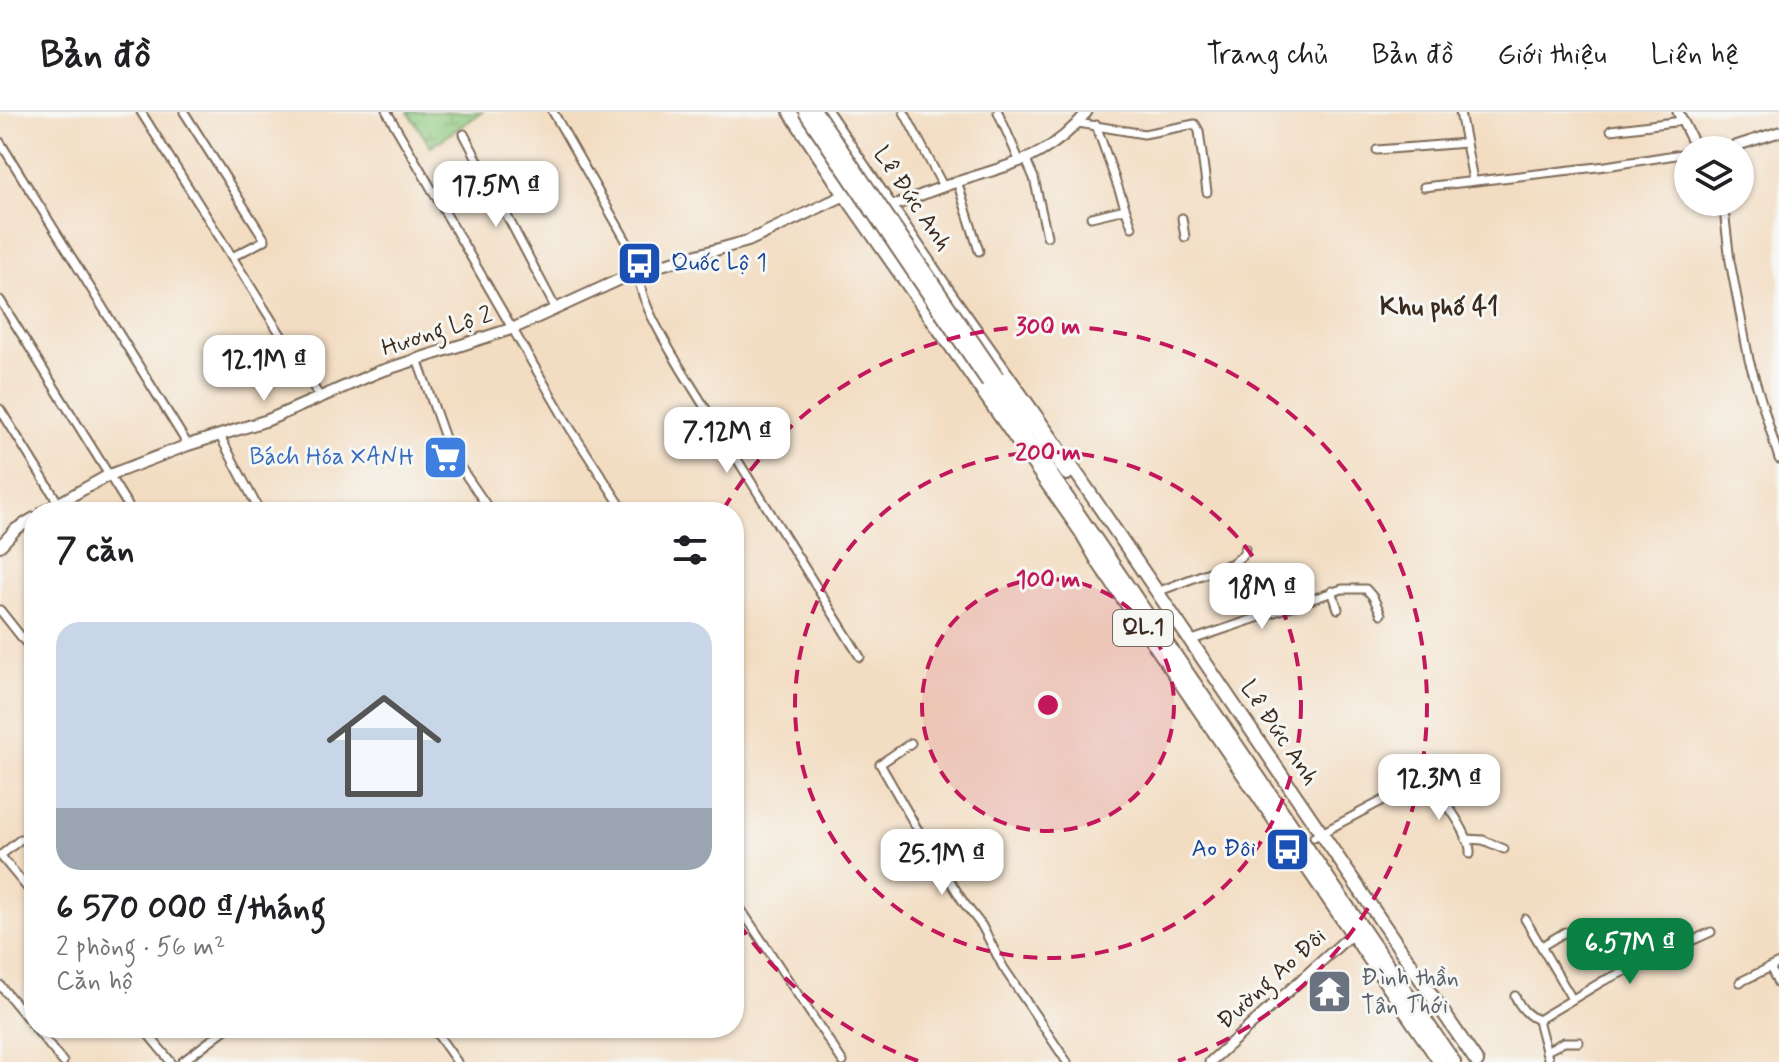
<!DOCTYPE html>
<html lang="vi">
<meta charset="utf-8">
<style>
:root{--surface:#fff;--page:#f2f2f2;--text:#202124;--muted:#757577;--line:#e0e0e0;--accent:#0b8043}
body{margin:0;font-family:Mynerve,sans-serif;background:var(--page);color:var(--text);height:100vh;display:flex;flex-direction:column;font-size:30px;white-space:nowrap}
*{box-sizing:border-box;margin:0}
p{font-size:26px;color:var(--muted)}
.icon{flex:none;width:44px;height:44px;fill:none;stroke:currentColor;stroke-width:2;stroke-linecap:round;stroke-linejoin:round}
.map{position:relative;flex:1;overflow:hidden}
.drawer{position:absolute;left:24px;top:390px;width:720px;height:536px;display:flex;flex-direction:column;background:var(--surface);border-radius:32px;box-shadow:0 2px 6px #0004}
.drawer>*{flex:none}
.buttons{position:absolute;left:1674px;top:24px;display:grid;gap:16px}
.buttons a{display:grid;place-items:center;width:80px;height:80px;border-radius:50%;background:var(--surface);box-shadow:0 2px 6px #0004;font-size:40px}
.price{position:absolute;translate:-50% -68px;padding:0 18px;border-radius:16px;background:#fff;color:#222;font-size:26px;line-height:52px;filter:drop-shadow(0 2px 4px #0008)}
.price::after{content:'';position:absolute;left:50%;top:48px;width:24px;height:18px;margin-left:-12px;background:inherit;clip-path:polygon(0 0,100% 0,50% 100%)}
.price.selected{background:var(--accent);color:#fff}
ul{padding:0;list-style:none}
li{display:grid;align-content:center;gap:16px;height:424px;padding:0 32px}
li+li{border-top:2px solid var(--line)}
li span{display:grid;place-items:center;height:248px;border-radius:24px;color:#555}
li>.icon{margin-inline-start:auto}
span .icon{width:144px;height:144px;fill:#fffc;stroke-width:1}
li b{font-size:34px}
h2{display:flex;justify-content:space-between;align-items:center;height:96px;padding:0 32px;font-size:34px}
header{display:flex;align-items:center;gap:48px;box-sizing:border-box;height:112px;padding:0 40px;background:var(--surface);border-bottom:2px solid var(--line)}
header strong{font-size:38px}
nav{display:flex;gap:44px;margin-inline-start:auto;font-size:28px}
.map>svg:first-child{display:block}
.wetland{fill:url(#wetland-marsh);stroke:#63784d;stroke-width:2}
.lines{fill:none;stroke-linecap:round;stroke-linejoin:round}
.minor-casing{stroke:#7b6957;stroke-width:11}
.tertiary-casing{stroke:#7b6957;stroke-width:13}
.secondary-casing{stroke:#7b6957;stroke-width:14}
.trunk-casing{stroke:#7b6957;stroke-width:16}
.minor{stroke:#fff;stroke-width:7}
.tertiary{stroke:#fff;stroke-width:9}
.secondary{stroke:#fff;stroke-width:10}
.trunk{stroke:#fff;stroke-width:12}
.trunk-bridge-casing{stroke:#7b6957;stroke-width:16;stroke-linecap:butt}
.trunk-bridge{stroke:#fff;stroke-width:12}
.ring{fill:none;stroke:#c2185b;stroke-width:4;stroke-dasharray:14 10}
.labels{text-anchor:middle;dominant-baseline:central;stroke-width:6;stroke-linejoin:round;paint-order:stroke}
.shield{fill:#f6f6f2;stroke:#73675e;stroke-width:2}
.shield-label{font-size:22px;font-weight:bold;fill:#3b2a1e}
.street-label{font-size:24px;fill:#3b2a1e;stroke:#f6f6f2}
.transit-label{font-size:24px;fill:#164399;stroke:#f6f6f2;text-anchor:start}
.shop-label{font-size:24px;fill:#366cbe;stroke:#f6f6f2;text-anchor:end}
.worship-label{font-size:24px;fill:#5b616d;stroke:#f6f6f2;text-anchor:start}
.neighbourhood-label{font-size:26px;font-weight:bold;fill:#3b2a1e;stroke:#f6f6f2}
.centre{fill:#c2185b;stroke:#f6f6f2;stroke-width:4}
.ring-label{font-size:24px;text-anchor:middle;font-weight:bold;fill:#c2185b;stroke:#f6f6f2;stroke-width:6;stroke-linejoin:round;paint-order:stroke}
</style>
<header>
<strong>Bản đồ</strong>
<nav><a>Trang chủ</a><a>Bản đồ</a><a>Giới thiệu</a><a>Liên hệ</a></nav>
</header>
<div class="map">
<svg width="1779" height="950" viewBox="0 0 1779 950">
<defs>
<pattern id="wetland-marsh" width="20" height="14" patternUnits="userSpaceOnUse" patternTransform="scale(2)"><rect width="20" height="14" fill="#8bc77c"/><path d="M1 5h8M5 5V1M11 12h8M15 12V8" fill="none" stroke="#73a265"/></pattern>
</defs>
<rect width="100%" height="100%" fill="#f6f6f2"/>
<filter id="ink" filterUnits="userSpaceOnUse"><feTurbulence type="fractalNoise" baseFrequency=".0125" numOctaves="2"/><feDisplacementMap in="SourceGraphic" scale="16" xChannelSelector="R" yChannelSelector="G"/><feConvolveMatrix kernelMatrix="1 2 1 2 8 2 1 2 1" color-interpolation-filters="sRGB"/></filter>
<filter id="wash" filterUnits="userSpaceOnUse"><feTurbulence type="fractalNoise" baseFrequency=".006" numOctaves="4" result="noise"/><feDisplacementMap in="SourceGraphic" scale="32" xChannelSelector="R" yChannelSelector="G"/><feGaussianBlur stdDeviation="1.8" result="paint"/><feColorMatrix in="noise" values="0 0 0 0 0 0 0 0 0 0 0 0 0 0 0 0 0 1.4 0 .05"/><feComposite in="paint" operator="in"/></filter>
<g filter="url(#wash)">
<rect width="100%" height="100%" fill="#f3ddc2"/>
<path class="wetland" d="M408,0H482L431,35Z"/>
</g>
<g filter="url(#ink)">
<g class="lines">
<defs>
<g id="minor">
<path d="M141,0L320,285"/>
<path d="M184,0L265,128L232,145"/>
<path d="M387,0L570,316L625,400"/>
<path d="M553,0L636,146C636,185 662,224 681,257L860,545"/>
<path d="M904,0L943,74"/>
<path d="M998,0L1020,50"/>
<path d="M1460,0L1473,68"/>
<path d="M1078,11L1144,22L1195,12L1199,19L1207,80"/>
<path d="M1096,13L1132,115"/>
<path d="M1611,18L1682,9"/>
<path d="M464,22L556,197"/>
<path d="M0,30L188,333"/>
<path d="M1377,38L1466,31"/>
<path d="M1026,48L1034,66L1047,124"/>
<path d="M957,69L979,139"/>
<path d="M1424,75L1606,54L1688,41"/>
<path d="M1723,90L1730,149L1749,248L1779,347"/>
<path d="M1091,105L1125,97"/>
<path d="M1182,106L1185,125"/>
<path d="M0,188L132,400"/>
<path d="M417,247L450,340L491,400"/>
<path d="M0,297L64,400"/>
<path d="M220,324L260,400"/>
<path d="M1332,479L1338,497"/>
<path d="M1157,480L1233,451L1243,443L1245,437"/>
<path d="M0,498L34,541"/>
<path d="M1189,529L1342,477H1366L1373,485L1381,502"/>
<path d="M911,631L880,652L915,713L964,791L982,814L1003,855L1067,950"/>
<path d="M1314,725L1410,674L1429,671C1442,683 1472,725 1470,742"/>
<path d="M1466,727L1483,728L1504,737"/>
<path d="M0,743L34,784"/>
<path d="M1,743L21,727"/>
<path d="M734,787L843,950"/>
<path d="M1525,807L1572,887"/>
<path d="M1542,834L1565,820"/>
<path d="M1770,855L1779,873"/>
<path d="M1740,870L1779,851"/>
<path d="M0,873L34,914"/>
<path d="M1515,884C1520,895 1526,903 1538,908"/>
<path d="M1538,908L1603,869L1711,820"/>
<path d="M1538,908L1549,950"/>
<path d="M35,916L63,950"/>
<path d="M143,916L171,950"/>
<path d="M433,916L457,950"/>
<path d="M1546,939L1564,930H1579"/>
<path d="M182,950L227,916"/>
</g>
<g id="tertiary">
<path d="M1678,0L1695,34L1707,38"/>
<path d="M1723,38L1779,20"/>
<path d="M890,95C912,87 932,78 954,71C1010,52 1047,49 1087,0"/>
<path d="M1210,950L1355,819"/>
</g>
<g id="secondary">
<path d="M43,400L107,364L188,333L268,308L378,260L514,216L636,160L748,129L845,83"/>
<path d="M0,434L16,417L34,406"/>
</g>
<g id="trunk">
<path d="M790,0L845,83L1081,420L1100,453L1440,950"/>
<path d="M826,0L951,184L1079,365L1477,950"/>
<path d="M997,265L1067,362"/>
<path d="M988,270L1454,950"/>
</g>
</defs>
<use href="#minor" class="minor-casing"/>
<use href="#tertiary" class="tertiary-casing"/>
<use href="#secondary" class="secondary-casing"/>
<use href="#trunk" class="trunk-casing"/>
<use href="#minor" class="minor"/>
<use href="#tertiary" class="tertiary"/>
<use href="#secondary" class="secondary"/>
<use href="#trunk" class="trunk"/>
<defs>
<g id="trunk-bridge">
<path d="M805,0L988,270"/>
<path d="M816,0L997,265"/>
</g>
</defs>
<use href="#trunk-bridge" class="trunk-bridge-casing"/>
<use href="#trunk-bridge" class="trunk-bridge"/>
</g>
</g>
<circle cx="1048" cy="593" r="126" fill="#c2185b" fill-opacity=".12"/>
<g class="ring">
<circle cx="1048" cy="593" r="126"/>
<circle cx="1048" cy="593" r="253"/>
<path d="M918 949A379 379 0 0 1 736 808M723 398A379 379 0 1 1 1178 949"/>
</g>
<defs>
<symbol id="bus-square" viewBox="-11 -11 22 22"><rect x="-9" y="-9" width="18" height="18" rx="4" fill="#1a4fb4" stroke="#f6f6f2"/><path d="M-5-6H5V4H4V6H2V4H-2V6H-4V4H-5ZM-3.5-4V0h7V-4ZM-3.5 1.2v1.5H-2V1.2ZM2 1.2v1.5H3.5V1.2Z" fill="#fff"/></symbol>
<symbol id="supermarket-square" viewBox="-11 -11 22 22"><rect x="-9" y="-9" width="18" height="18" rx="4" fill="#3f7fe0" stroke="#f6f6f2"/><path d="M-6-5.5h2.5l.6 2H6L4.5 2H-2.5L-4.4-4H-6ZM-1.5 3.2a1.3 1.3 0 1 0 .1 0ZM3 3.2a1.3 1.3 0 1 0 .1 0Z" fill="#fff"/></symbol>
<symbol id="temple-square" viewBox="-11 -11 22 22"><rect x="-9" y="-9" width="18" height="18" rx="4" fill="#6b7280" stroke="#f6f6f2"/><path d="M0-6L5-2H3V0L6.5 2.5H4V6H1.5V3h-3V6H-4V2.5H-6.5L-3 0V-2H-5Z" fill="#fff"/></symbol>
</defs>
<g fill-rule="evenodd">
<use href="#bus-square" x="614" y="126" width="51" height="51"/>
<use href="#supermarket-square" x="420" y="320" width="51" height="51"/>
<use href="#bus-square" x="1262" y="712" width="51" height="51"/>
<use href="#temple-square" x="1304" y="854" width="51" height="51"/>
</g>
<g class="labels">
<rect class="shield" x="1113" y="498" width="60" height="36" rx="6"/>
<g class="shield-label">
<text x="1143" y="516">QL.1</text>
</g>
<g class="street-label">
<text transform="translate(912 87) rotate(56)">Lê Đức Anh</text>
<text transform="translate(437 220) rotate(-18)">Hương Lộ 2</text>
<text transform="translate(1279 621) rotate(56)">Lê Đức Anh</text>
<text transform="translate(1272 867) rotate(-42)">Đường Ao Đôi</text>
</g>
<g class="transit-label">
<text x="671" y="151">Quốc Lộ 1</text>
<text x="1256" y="737" text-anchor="end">Ao Đôi</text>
</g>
<g class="shop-label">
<text x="414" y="345">Bách Hóa XANH</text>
</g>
<g class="worship-label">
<text x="1361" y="866">Đình thần<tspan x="1361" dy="28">Tân Thới</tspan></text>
</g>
<g class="neighbourhood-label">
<text x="1439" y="196">Khu phố 41</text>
</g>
</g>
<circle cx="1048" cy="593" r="12" class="centre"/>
<g class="ring-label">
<text x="1048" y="222">300 m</text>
<text x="1048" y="348">200 m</text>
<text x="1048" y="475">100 m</text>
</g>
</svg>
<div class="buttons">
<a><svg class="icon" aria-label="layers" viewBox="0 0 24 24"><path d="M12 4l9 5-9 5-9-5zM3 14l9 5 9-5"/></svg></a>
</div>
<b class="price" style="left:496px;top:117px">17.5M ₫</b>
<b class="price" style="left:264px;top:291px">12.1M ₫</b>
<b class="price" style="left:727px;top:363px">7.12M ₫</b>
<b class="price" style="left:1262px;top:519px">18M ₫</b>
<b class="price" style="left:1439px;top:710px">12.3M ₫</b>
<b class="price" style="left:942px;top:785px">25.1M ₫</b>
<b class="price selected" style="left:1630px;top:874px">6.57M ₫</b>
<section class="drawer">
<h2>7 căn<svg class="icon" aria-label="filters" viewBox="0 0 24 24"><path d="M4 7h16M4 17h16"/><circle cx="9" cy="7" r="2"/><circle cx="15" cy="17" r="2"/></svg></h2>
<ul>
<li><span style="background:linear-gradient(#c9d6e8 75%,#9aa5b1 0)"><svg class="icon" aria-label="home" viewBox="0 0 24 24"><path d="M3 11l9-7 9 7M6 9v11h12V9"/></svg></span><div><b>6 570 000 ₫/tháng</b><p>2 phòng · 56 m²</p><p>Căn hộ</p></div></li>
</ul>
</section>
</div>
